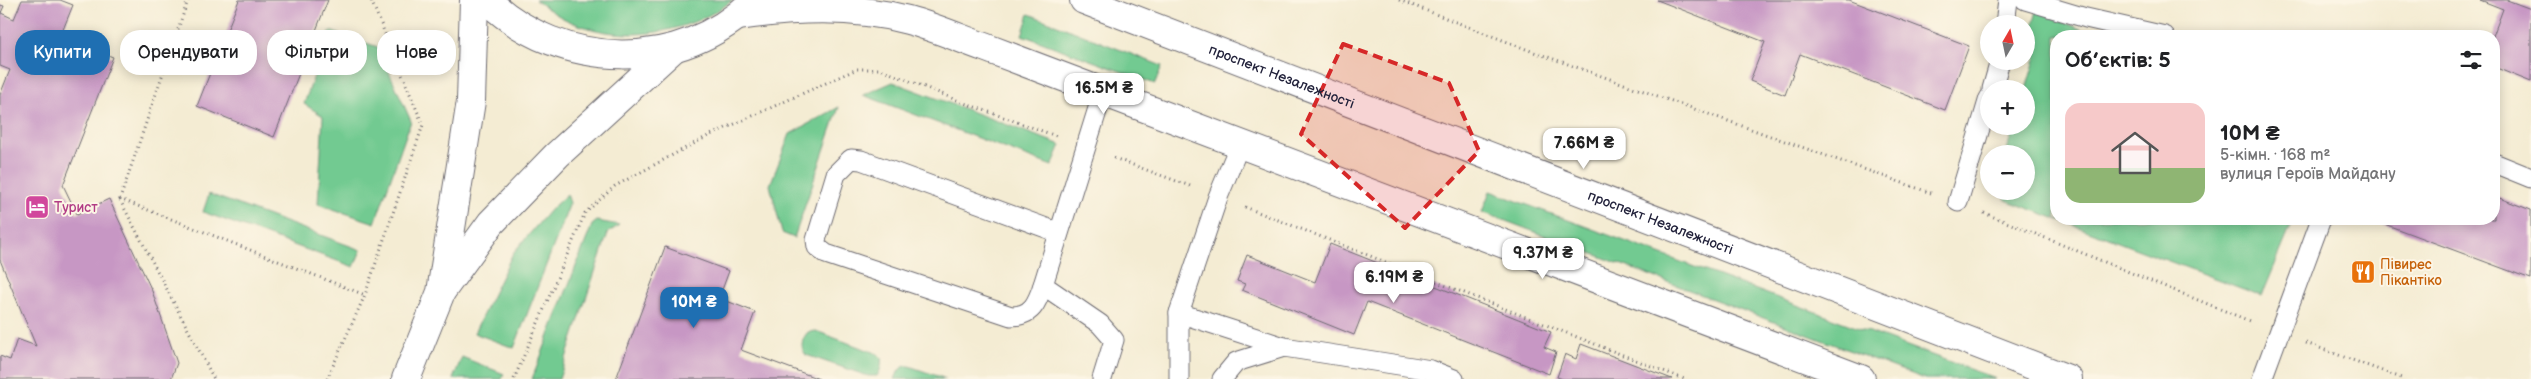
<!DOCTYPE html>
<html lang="uk">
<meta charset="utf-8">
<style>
:root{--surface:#fff;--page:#f2f2f2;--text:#202124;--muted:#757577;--accent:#1f6fb2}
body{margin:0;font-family:"Balsamiq Sans",sans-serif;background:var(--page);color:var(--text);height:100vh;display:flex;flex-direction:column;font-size:19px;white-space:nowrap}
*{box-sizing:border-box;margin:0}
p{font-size:16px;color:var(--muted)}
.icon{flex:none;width:28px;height:28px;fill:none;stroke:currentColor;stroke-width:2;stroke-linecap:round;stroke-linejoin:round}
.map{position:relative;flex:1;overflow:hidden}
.panel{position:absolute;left:2050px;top:30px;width:450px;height:195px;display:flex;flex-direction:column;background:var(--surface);border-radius:20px;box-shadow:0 2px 12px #0003}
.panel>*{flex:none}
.hud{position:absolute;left:15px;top:30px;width:475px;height:45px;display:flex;gap:10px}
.needle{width:32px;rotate:9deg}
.tools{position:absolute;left:1980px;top:15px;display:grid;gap:10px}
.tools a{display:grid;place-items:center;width:55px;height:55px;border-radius:50%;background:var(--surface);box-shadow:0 2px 12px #0003;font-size:25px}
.price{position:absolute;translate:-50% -42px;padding:0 11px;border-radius:10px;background:#fff;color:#222;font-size:16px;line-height:32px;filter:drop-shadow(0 1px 2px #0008)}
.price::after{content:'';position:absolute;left:50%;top:30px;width:15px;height:11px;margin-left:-8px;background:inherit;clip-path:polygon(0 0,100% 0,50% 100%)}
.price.on{background:var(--accent);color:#fff}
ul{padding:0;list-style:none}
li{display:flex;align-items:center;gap:15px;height:125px;padding:0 15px}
li span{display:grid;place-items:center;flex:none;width:140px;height:100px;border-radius:15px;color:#555}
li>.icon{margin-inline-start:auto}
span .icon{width:60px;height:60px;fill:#fffc;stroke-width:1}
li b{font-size:21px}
h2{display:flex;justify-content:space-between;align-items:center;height:60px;padding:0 15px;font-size:21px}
.pill{padding:0 18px;border-radius:20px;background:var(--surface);box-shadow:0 2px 12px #0003;font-size:18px;line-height:45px}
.pill.on{background:var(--accent);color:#fff}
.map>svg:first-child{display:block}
.green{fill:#72ca91;stroke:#4a7666}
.building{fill:#c797c4}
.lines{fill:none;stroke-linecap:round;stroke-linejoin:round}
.lane-casing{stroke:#6c6970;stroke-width:21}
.secondary-casing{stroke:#6c6970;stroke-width:30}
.primary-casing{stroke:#6c6970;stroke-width:30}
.path{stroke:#6c6970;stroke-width:3;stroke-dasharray:1 4;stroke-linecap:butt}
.lane{stroke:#fff;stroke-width:19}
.secondary{stroke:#fff;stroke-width:28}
.primary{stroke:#fff;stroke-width:28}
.marked{fill:#d62828;fill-opacity:0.2;stroke:#d62828;stroke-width:4;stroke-dasharray:10 6;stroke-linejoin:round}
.labels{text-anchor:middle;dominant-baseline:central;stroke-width:4;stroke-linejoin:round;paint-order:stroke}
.street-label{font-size:14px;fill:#22223b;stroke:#fcf5e5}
.hotel-label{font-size:14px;fill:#b23c85;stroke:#fcf5e5;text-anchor:start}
.food-label{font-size:14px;fill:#c56008;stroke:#fcf5e5;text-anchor:start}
</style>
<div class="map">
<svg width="2531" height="379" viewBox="0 0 2531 379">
<rect width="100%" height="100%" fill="#fcf5e5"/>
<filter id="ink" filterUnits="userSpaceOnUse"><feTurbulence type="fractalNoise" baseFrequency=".02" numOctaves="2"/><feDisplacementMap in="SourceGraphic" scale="10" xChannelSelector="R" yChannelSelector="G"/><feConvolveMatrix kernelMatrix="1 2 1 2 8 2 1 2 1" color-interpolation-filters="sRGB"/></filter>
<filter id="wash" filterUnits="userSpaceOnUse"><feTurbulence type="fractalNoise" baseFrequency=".0096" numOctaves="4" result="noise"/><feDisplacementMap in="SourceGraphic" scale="20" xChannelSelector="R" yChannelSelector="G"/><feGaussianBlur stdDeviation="1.12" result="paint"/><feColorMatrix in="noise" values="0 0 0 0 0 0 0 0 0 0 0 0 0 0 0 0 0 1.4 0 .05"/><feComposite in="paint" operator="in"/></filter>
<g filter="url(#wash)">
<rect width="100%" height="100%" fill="#f4ecd3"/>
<g class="green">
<path d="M535,0H733C686,36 616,46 561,17C552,12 544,6 535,0Z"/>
<path d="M2037,11L2098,36H2056V219H2294L2262,296L2006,200L2002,191H2026V154H2006L2014,126H2026V89L2038,50L2033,25Z"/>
<path d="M1029,14L1162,66L1155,84L1022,35Z"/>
<path d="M330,31L378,47L411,121L375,223L318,204L323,116L304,104Z"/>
<path d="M893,82L1061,145L1052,166L863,95Z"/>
<path d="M839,107L794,238L782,233L770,185L790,134Z"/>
<path d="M1490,191L1996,379H1925L1482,212Z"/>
<path d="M209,194L361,250L354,267L203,212Z"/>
<path d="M567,194L570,203L514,348L474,333L513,253L551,209Z"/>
<path d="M597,221L619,225L608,233L559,379H532L592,225Z"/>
<path d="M816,331L878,354L881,357C882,364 881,370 877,376H868L806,355C800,347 801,340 808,332Z"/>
<path d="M462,357L504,374L502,379H453Z"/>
<path d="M905,366H909L946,379H895L899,370Z"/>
</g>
<g id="blocks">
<g class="building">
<path d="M22,0H60L73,5L60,37L113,57L63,185L77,214L109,199L152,291L177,363L171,379H0V356L10,360L17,339L36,346L0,260V95L10,70L0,66V5L4,6L1,13L14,19Z"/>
<path d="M239,0H328L274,137L197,106Z"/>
<path d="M1657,0H1849L1969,46L1945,110L1800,54L1785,95L1750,81L1765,42Z"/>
<path d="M2480,0H2507L2531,9V82L2494,67L2493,36L2503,9Z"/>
<path d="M2494,196L2531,210V279L2371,219H2494Z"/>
<path d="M1330,244L1551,332L1544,347L1556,352L1549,374L1367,302L1354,335L1242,290L1245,284L1237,281L1247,255L1315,282Z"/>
<path d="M665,247L729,271L719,298L755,312L741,350L819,379H616Z"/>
<path d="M1581,344L1672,379H1563L1557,377L1565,354L1576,359Z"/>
</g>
</g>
</g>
<g filter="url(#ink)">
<use href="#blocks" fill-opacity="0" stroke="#6c6970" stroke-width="1"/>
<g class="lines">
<defs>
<g id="lane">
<path d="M2025,0L2086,18L2165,36"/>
<path d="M2005,24L2008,0"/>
<path d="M1992,89L2000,61"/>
<path d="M1240,144L1218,197L1179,313L1284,347"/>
<path d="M2494,163L2531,178"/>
<path d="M1958,202L1989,98"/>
<path d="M1043,285C1037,303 1032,316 1011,316L826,254L817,247L816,240L836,174L851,159L861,160L1057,232"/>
<path d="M1102,379L1114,340L1100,324L1043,285L1103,92"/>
<path d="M1179,379V313"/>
<path d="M1222,379L1236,362L1284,347L1431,370L1454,379"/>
<path d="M2262,379L2321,219"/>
</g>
<g id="secondary">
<path id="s1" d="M1084,0L2068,379"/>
<path d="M739,16C795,8 852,5 908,20C934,27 959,38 984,47L1861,379"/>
</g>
<g id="primary">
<path d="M487,0C561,71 682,74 755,0"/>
<path d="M443,289L491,223L557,155L674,48"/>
<path d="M406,379L441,292L471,101L474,0"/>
</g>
</defs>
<use href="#lane" class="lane-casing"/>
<use href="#secondary" class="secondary-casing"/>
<use href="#primary" class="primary-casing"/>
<g class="path">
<path d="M188,0L120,199L365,295"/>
<path d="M1399,0L1531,51L1931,193"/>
<path d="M1114,158L1190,186"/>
<path d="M120,200L214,379"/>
<path d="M1245,207L1684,379"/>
<path d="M1984,213L2252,322"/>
<path d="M2306,343L2404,379"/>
<path d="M327,379L365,295L423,125L371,0"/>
<path d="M514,379L585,213L615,186L708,136L857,69H880L964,103L1059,137"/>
</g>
<use href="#lane" class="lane"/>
<use href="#secondary" class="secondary"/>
<use href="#primary" class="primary"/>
</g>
</g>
<path class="marked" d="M1343,44L1449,83L1479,151L1405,228L1301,134Z"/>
<defs>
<symbol id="hotel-square" viewBox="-11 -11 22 22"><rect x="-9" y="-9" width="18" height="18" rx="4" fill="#d1479c" stroke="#fcf5e5"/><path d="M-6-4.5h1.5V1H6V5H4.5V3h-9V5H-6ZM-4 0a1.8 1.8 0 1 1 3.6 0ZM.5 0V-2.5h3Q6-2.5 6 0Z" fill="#fff"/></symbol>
<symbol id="restaurant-square" viewBox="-11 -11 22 22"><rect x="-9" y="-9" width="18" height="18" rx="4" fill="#e8710a" stroke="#fcf5e5"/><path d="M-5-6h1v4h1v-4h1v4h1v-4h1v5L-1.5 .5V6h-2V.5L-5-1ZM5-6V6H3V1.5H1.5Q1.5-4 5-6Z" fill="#fff"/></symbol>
</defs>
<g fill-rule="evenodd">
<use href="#hotel-square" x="23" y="193" width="28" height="28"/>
<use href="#restaurant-square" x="2349" y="258" width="28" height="28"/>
</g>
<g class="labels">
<g class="street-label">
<text stroke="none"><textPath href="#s1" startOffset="212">проспект Незалежності</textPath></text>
<text stroke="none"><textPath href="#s1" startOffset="618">проспект Незалежності</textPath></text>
</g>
<g class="hotel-label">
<text x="54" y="207">Турист</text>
</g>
<g class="food-label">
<text x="2380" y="264">Півирес<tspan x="2380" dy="16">Пікантіко</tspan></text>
</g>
</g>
</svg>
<div class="tools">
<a><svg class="needle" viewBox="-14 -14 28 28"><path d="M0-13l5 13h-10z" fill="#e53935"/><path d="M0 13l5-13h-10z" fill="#757577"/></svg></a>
<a>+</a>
<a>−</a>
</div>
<b class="price" style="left:1104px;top:115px">16.5M ₴</b>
<b class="price" style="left:1584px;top:170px">7.66M ₴</b>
<b class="price" style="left:1543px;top:280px">9.37M ₴</b>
<b class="price" style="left:1394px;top:304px">6.19M ₴</b>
<b class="price on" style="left:694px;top:329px">10M ₴</b>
<div class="hud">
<a class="pill on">Купити</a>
<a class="pill">Орендувати</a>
<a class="pill">Фільтри</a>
<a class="pill">Нове</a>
</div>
<section class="panel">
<h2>Об’єктів: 5<svg class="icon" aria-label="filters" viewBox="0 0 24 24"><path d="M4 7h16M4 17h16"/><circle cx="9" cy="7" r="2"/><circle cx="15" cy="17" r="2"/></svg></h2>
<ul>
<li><span style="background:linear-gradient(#f6c9c9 65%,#8fb573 0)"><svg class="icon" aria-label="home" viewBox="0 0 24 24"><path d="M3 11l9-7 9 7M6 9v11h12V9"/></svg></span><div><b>10M ₴</b><p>5-кімн. · 168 m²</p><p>вулиця Героїв Майдану</p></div></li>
</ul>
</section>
</div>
